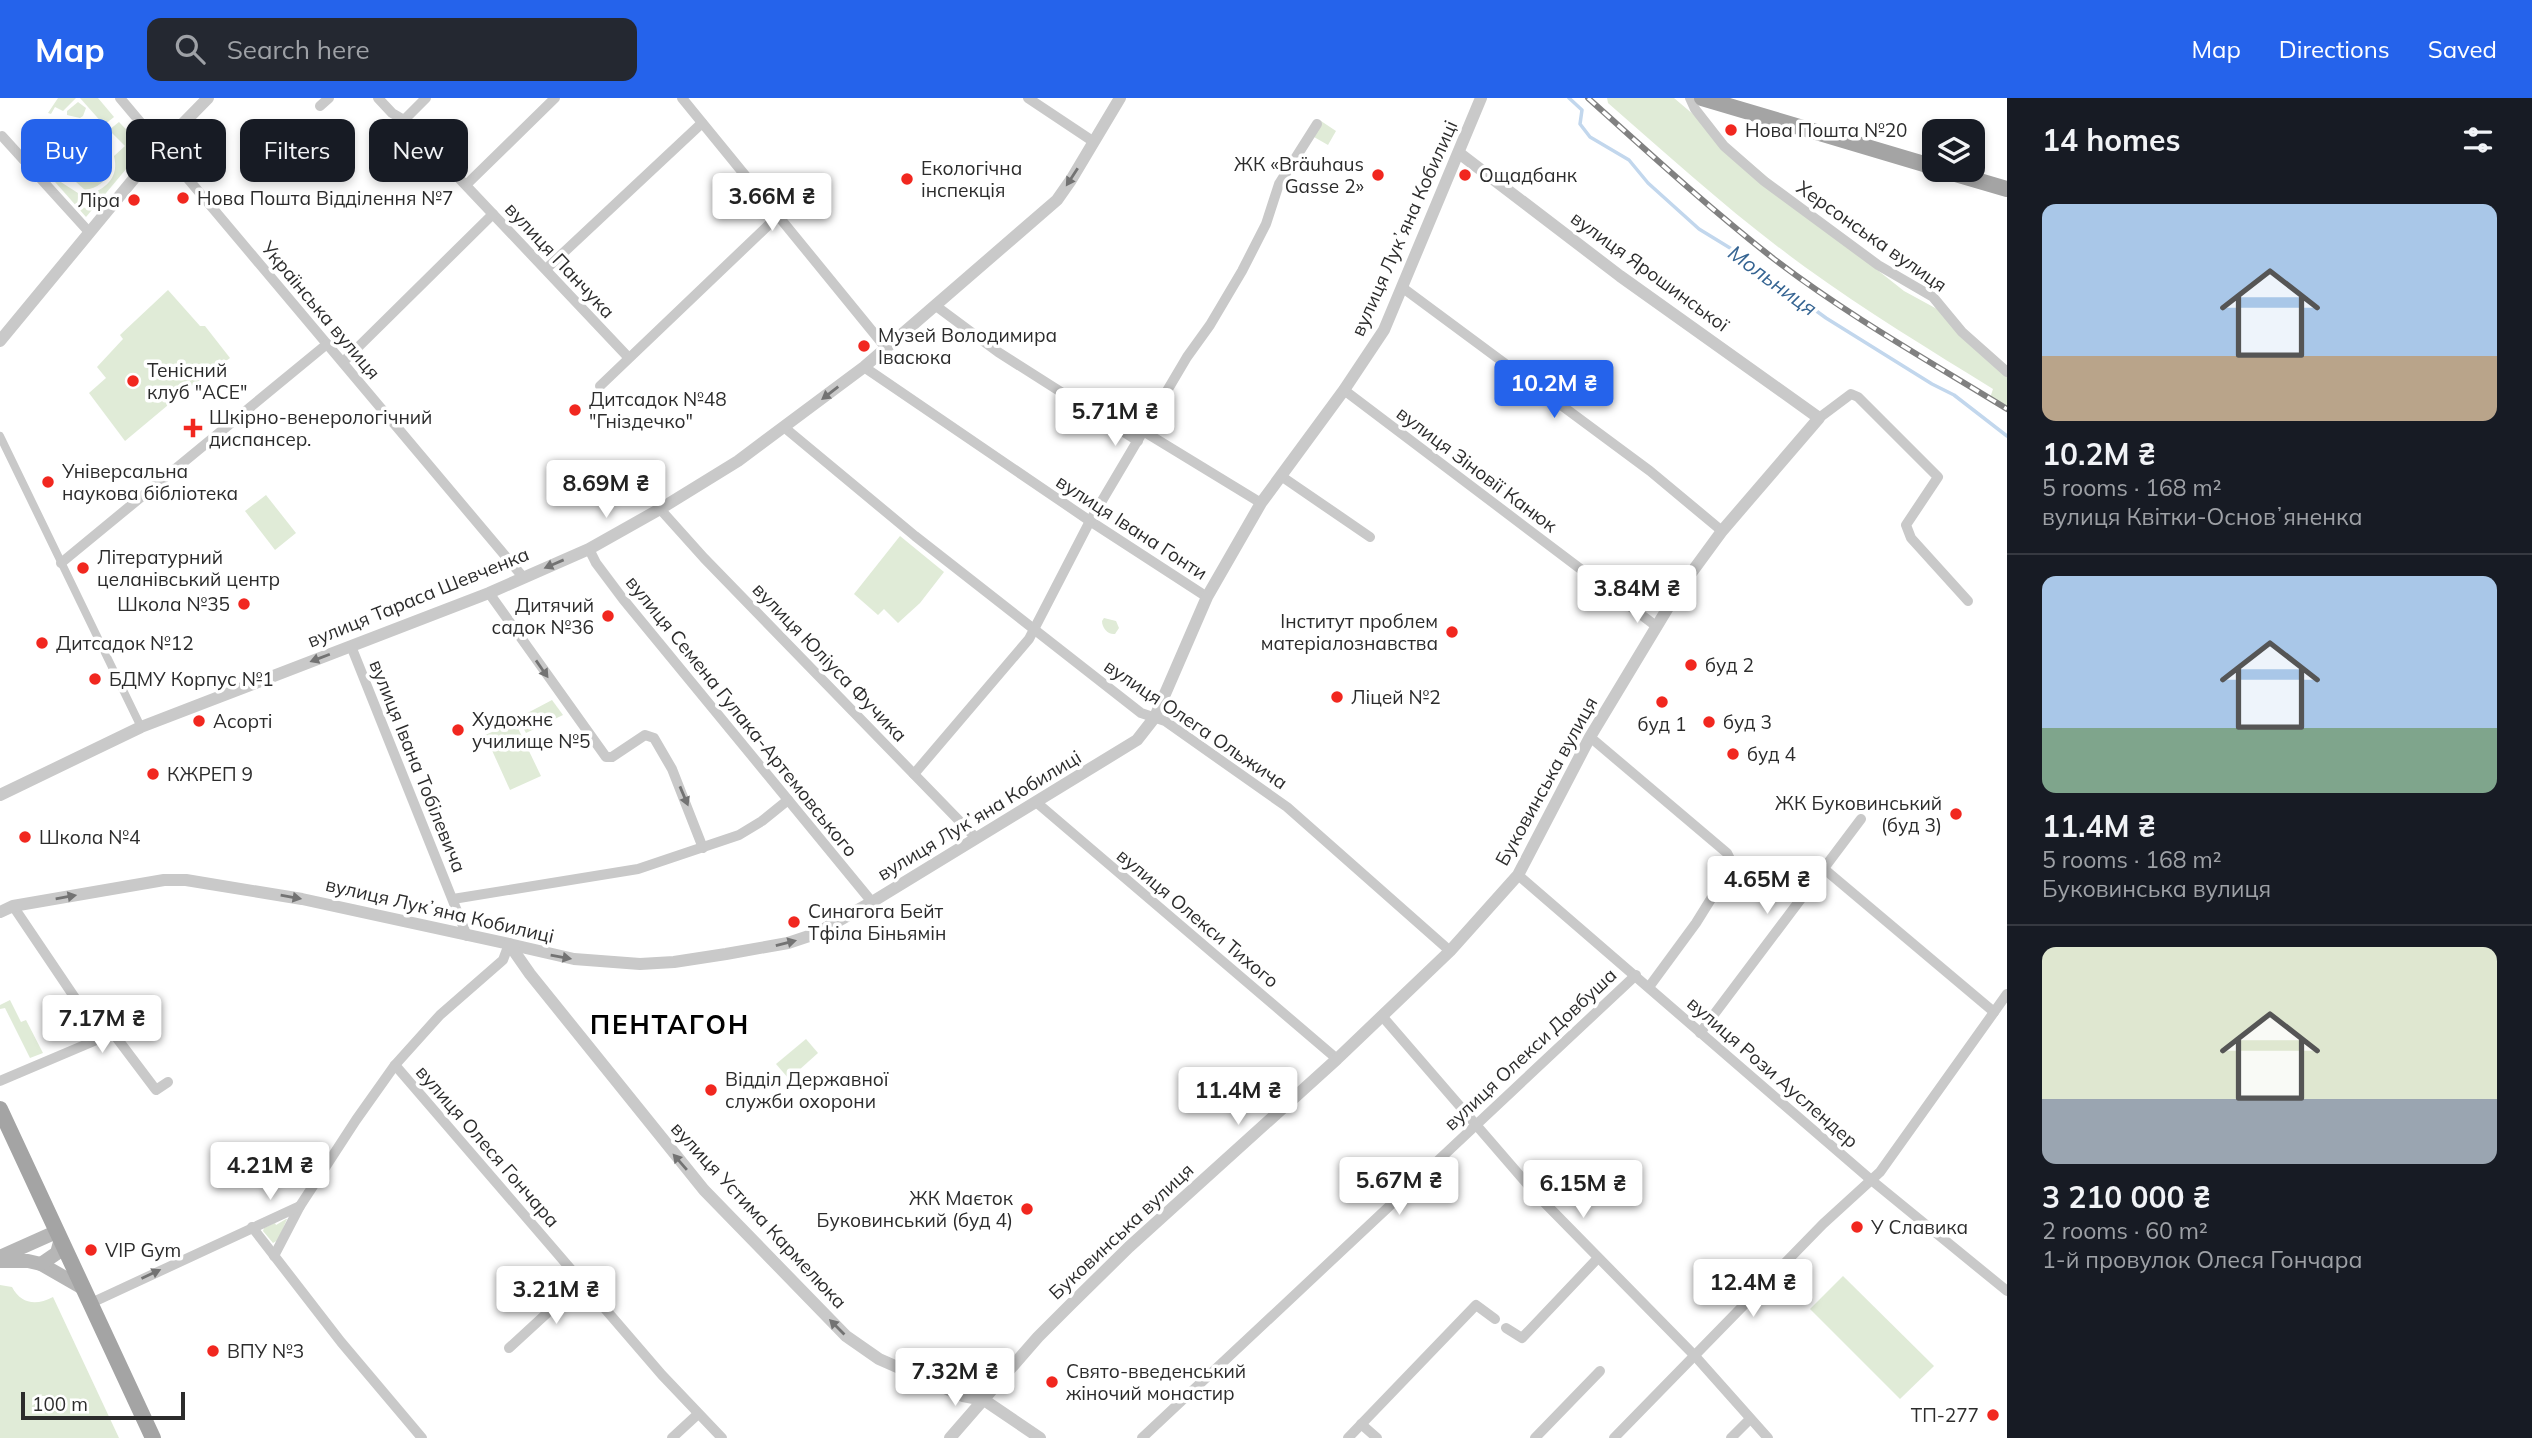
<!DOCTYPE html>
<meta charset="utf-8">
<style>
:root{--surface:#171b24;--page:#242831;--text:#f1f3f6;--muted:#9ea1a6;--line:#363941;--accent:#2563eb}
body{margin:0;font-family:Mulish,sans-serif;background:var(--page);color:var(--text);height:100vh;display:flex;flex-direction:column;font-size:26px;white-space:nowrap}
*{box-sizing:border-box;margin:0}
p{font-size:23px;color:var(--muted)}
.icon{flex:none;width:38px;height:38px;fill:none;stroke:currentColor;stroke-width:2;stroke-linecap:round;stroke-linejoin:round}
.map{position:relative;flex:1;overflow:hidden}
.panel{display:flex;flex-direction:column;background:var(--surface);width:525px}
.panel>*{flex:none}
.guide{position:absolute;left:21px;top:21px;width:665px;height:63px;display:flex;gap:14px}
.tools{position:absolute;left:1922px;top:21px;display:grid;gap:14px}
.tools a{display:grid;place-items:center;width:63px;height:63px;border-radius:14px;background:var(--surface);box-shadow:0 4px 10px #0003;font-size:35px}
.scale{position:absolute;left:21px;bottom:18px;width:164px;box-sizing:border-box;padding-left:7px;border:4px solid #2c2c2c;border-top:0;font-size:19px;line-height:24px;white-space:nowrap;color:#2c2c2c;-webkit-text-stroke:5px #fff;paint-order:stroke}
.price{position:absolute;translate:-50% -60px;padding:0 16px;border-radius:7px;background:#fff;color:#222;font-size:23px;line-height:46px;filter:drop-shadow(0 2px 4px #0008)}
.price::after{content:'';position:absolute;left:50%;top:42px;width:21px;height:16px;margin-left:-10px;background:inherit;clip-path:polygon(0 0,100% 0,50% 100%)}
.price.on{background:var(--accent);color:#fff}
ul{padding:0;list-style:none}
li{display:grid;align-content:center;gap:14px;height:371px;padding:0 35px}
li+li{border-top:2px solid var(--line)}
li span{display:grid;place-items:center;height:217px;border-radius:14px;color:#555}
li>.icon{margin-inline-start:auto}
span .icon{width:126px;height:126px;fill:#fffc;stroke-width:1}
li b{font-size:30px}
h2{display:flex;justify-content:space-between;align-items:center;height:84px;padding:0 35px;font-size:30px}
.tag{padding:0 24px;border-radius:14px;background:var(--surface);box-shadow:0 4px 10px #0003;font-size:24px;line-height:63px}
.tag.on{background:var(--accent);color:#fff}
header{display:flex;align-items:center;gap:42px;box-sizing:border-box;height:98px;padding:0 35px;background:var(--accent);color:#fff}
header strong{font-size:33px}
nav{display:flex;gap:38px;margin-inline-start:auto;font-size:24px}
.search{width:490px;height:63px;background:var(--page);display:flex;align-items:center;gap:18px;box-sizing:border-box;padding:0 24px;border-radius:14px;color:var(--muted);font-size:26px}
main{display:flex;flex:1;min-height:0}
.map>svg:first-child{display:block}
.green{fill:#e0ebd7}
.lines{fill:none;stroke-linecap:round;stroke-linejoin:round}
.stream{stroke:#c2d7ed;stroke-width:3.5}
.pedestrian{stroke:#c9c9c9;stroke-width:8}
.minor{stroke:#c9c9c9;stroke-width:10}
.tertiary{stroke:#c9c9c9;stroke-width:12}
.secondary{stroke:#b6b6b6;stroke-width:14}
.primary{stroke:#a4a4a4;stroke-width:16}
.rail-casing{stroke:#818181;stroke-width:6}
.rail{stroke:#fff;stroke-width:3.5;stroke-dasharray:10;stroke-linecap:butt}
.oneway{fill:#737373}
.poi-dot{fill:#f1271f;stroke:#fff;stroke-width:2.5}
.labels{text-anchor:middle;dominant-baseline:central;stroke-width:7;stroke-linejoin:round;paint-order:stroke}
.poi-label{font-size:19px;fill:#2c2c2c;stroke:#fff;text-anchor:start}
.street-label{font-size:19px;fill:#2c2c2c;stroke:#fff}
.water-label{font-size:21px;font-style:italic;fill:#356492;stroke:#fff}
.district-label{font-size:26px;font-weight:bold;letter-spacing:2px;fill:#000;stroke:#fff}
</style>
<header>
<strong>Map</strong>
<div class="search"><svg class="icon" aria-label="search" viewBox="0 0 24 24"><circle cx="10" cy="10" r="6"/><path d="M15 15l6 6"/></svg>Search here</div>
<nav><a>Map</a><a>Directions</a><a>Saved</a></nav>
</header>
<main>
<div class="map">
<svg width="2007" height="1340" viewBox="0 0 2007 1340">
<rect width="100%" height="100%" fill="#fff"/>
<g class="green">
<path d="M58,0H76L63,13L55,9L51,16L48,15Z"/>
<path d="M80,0H98L114,19L104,27Z"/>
<path d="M1607,0H1674L1866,163L1904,193L1937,211L2007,273V310L1990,300L1993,291C1930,252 1866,213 1805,169C1736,119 1672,61 1608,5Z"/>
<path d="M78,4L86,10L83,18L80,20L67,17V13Z"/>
<path d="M1321,23L1336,33L1328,47L1314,39Z"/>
<path d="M43,24L52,30L34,48L27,40Z"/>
<path d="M67,24L79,26L91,37L84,33L70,46L64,44L59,46L57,51L59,56L55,60L58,64L57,67L47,55L45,49L58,29Z"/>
<path d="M119,24L143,49L142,52L86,119L33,59L39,56C49,61 48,70 53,79L81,97L79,107L87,111L91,107V96C108,89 119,78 114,58L125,48L109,32Z"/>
<path d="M100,47C118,65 110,88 85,92L67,76L73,80L78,76L83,78L90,72L89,66L103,53Z"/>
<path d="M168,192L200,228H205L230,260L186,292L125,343L89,295L106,280L97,269L123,241L120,237Z"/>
<path d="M266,397L296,435L275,452L245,413Z"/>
<path d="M900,438L944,474L920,505L898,525L884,511L878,517L854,496Z"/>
<path d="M1104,520L1116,523L1119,530L1115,536C1108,537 1102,530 1102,523Z"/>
<path d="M552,602L563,617L526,635L518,620Z"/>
<path d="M515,624L541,678L510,692L485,637Z"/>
<path d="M10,902L21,924L26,922L43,955L30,960L5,910L0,911V907Z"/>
<path d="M806,941L818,955L789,981L776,966Z"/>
<path d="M286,1121H287L278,1142L273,1145L263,1133L264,1130L275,1125L276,1127Z"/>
<path d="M1843,1178L1934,1268L1900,1301L1810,1211Z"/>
<path d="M0,1187L12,1189C21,1206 36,1208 53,1199L119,1340H0Z"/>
</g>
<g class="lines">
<path class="stream" d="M1569,0L1582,12L1580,26L1590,39L1629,62L1648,85L1699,131L1748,161L1764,179L1800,201L1826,220L1932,286L1954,297L2007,338"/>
<path class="pedestrian" d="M0,338L141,629"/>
<g class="minor">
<path d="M120,0L523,479"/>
<path d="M378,0L392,15L404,22L628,259"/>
<path d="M682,0L886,250"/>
<path d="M1028,0L1094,44"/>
<path d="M1690,0L1695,11L1724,48L1764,83L1878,167L1933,199L1962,234L2007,274"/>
<path d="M320,8L329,0"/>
<path d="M404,22L426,0"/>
<path d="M2,38L89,134"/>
<path d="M466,87L555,0"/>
<path d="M546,171L702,25"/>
<path d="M1403,190L1650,373L1722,433"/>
<path d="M936,208L998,254L1138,343"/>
<path d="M343,264L493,116"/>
<path d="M864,269L1090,423L1207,499"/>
<path d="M600,288L778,118"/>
<path d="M1344,292L1656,528"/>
<path d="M1819,320L1851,296L1858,299L1938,379L1906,427L1911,440L1968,503"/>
<path d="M785,330L915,438L1141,615L1165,623L1287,709L1450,853"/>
<path d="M1143,333L1261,405"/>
<path d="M1281,378L1370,439"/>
<path d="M660,411L704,460L976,740"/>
<path d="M589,451L596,465L623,501L872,804"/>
<path d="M61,465L327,246"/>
<path d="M489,495L606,659H612L645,637L654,640L672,671L703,750"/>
<path d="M351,548L467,838"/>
<path d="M1590,639L1727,755L1730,761L1729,772L1696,825L1649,889"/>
<path d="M914,676L1029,541L1090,423L1187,259L1210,227L1242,173L1266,126L1279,86L1317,26"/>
<path d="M1036,704L1337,961"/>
<path d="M1823,770L1994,914"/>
<path d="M1518,777L1870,1081L2007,1193"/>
<path d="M453,801L638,771L739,737L762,723L788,702"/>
<path d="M13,808L102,940"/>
<path d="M1382,918L1535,1095L1695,1258L1768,1340"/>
<path d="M1700,935L1861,721"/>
<path d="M395,967L662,1277L722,1340"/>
<path d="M0,983L113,935L156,992L168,984"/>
<path d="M252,1129L341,1244L422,1340"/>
<path d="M274,1158L300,1108L356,1022L395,967L440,917L503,862L509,846"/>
<path d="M89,1206L300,1108"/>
<path d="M1506,1230L1522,1240L1597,1161"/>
<path d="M509,1250L582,1183"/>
<path d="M1361,1326L1377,1340"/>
<path d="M672,1340L698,1316"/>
<path d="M1142,1340L1636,877"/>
<path d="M1348,1340L1476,1207L1495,1221"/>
<path d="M1535,1340L1600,1273"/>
<path d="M1614,1340L1823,1126L1880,1074L2007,896"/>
<path d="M1731,1340L1750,1321"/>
</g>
<g class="tertiary">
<path d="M0,243L160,49L208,0"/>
<path d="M0,697L141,629L489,495L589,451L660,411L738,363L864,269L1057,102L1071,82L1120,0"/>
<path d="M0,814L13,808L164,782H186L302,801L509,846L574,861L640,866L674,864L726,856L788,845L815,836L872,804L1137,642L1155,619L1207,499L1261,405L1344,292L1384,232L1481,0"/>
<path d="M509,846L530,876L704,1092L846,1238L879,1261L963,1298L984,1302L1040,1340"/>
<path d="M950,1340L1038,1239L1070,1207L1129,1149L1337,961L1450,853L1518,777L1590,639L1678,493L1722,433L1819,320L1620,178L1459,55"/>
</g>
<g class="secondary">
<path d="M0,1159L56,1134"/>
<path d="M0,1163H28L41,1166L81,1189"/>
<path d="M41,1166L57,1155L60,1144"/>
</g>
<g class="primary">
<path d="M1702,0L1934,69"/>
<path d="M1942,72L2007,91"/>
<path d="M0,1011L153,1340"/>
</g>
<defs>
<path id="rail" d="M1588,0C1649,55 1709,110 1774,161C1847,217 1929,263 2007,311"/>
</defs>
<use href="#rail" class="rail-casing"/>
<use href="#rail" class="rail"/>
</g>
<defs><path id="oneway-solid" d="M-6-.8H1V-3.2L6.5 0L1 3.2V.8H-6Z" transform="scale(1.75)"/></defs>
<g class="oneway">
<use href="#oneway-solid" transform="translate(1072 79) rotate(123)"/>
<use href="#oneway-solid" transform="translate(830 295) rotate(142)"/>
<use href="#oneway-solid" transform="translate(554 466) rotate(157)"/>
<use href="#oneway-solid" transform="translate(320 560) rotate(159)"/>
<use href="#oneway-solid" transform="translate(542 571) rotate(55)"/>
<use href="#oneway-solid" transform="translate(684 698) rotate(67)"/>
<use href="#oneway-solid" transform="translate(66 799) rotate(-10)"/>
<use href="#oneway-solid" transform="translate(291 799) rotate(10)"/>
<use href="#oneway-solid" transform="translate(786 845) rotate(-14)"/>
<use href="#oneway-solid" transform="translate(561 859) rotate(10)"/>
<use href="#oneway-solid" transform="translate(680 1064) rotate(-131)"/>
<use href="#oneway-solid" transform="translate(151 1176) rotate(-25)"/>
<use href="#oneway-solid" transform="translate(837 1229) rotate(-135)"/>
</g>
<g class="poi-dot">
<circle cx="1731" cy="32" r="7"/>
<circle cx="1378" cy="77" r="7"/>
<circle cx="1465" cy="77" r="7"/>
<circle cx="907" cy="81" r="7"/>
<circle cx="183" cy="100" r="7"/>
<circle cx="134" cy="102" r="7"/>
<circle cx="864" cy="248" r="7"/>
<circle cx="133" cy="283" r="7"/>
<circle cx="575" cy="312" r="7"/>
<path d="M189.5 319.5h7v7h7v7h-7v7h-7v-7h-7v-7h7z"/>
<circle cx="48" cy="384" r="7"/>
<circle cx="83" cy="470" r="7"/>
<circle cx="244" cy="506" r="7"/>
<circle cx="608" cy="518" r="7"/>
<circle cx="1452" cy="534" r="7"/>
<circle cx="42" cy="545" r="7"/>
<circle cx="1691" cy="567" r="7"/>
<circle cx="95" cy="581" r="7"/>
<circle cx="1337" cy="599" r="7"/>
<circle cx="1662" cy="604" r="7"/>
<circle cx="199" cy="623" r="7"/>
<circle cx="1709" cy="624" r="7"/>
<circle cx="458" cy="632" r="7"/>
<circle cx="1733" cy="656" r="7"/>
<circle cx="153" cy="676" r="7"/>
<circle cx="1956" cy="716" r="7"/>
<circle cx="25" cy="739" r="7"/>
<circle cx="794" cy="824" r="7"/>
<circle cx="711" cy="992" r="7"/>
<circle cx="1027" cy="1111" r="7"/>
<circle cx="1857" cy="1129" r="7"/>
<circle cx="91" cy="1152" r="7"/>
<circle cx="213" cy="1253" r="7"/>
<circle cx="1052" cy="1284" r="7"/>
<circle cx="1993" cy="1317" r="7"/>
</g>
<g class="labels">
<g class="poi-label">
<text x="1745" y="32">Нова Пошта №20</text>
<text x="1364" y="66" text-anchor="end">ЖК «Bräuhaus<tspan x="1364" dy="22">Gasse 2»</tspan></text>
<text x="921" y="70">Екологічна<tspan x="921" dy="22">інспекція</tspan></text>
<text x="1479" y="77">Ощадбанк</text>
<text x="197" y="100">Нова Пошта Відділення №7</text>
<text x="120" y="102" text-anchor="end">Ліра</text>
<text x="878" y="237">Музей Володимира<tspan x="878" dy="22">Івасюка</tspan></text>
<text x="147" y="272">Тенісний<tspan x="147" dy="22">клуб "ACE"</tspan></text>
<text x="589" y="301">Дитсадок №48<tspan x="589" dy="22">"Гніздечко"</tspan></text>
<text x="209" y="319">Шкірно-венерологічний<tspan x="209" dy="22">диспансер.</tspan></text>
<text x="62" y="373">Універсальна<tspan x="62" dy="22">наукова бібліотека</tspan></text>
<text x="97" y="459">Літературний<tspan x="97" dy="22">целанівський центр</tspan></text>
<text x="230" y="506" text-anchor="end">Школа №35</text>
<text x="594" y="507" text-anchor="end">Дитячий<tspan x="594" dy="22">садок №36</tspan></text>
<text x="1438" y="523" text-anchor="end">Інститут проблем<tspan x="1438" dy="22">матеріалознавства</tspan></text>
<text x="56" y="545">Дитсадок №12</text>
<text x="1705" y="567">буд 2</text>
<text x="109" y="581">БДМУ Корпус №1</text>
<text x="1351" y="599">Ліцей №2</text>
<text x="472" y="621">Художнє<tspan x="472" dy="22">училище №5</tspan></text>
<text x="213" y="623">Асорті</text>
<text x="1723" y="624">буд 3</text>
<text x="1662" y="626" text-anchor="middle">буд 1</text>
<text x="1747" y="656">буд 4</text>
<text x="167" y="676">КЖРЕП 9</text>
<text x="1942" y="705" text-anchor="end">ЖК Буковинський<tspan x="1942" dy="22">(буд 3)</tspan></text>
<text x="39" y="739">Школа №4</text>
<text x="808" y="813">Синагога Бейт<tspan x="808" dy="22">Тфіла Біньямін</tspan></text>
<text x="725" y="981">Відділ Державної<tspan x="725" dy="22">служби охорони</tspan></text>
<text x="1013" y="1100" text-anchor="end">ЖК Маєток<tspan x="1013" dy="22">Буковинський (буд 4)</tspan></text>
<text x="1871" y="1129">У Славика</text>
<text x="105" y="1152">VIP Gym</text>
<text x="227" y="1253">ВПУ №3</text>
<text x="1066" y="1273">Свято-введенський<tspan x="1066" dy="22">жіночий монастир</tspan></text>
<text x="1979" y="1317" text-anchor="end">ТП-277</text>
</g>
<g class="street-label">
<text transform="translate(1404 130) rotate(-66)">вулиця Лукʼяна Кобилиці</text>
<text transform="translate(1872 138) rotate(35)">Херсонська вулиця</text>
<text transform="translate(560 162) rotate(47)">вулиця Панчука</text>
<text transform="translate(1650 173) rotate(36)">вулиця Ярошинської</text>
<text transform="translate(321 212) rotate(50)">Українська вулиця</text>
<text transform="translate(1477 371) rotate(37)">вулиця Зіновії Канюк</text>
<text transform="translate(1132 429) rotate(33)">вулиця Івана Гонти</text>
<text transform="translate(418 499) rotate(-22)">вулиця Тараса Шевченка</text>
<text transform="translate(830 564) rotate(46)">вулиця Юліуса Фучика</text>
<text transform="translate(742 618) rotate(51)">вулиця Семена Гулака-Артемовського</text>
<text transform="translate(1196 626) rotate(34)">вулиця Олега Ольжича</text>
<text transform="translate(418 668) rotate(68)">вулиця Івана Тобілевича</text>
<text transform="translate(1546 683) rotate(-61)">Буковинська вулиця</text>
<text transform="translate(979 717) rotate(-31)">вулиця Лукʼяна Кобилиці</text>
<text transform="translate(440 812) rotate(13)">вулиця Лукʼяна Кобилиці</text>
<text transform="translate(1198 820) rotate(40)">вулиця Олекси Тихого</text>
<text transform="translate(1530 951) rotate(-43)">вулиця Олекси Довбуша</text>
<text transform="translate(1773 974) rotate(41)">вулиця Рози Ауслендер</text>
<text transform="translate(488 1048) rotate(49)">вулиця Олеся Гончара</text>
<text transform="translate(759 1117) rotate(47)">вулиця Устима Кармелюка</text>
<text transform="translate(1121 1133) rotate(-43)">Буковинська вулиця</text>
</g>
<g class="water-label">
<text transform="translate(1773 182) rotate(36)">Мольниця</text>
</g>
<g class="district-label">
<text x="670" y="926">ПЕНТАГОН</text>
</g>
</g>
</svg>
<div class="tools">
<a><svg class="icon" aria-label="layers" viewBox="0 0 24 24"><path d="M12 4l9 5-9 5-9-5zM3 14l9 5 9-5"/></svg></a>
</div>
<div class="scale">100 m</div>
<b class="price" style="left:772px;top:135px">3.66M ₴</b>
<b class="price on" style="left:1554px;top:322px">10.2M ₴</b>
<b class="price" style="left:1115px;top:350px">5.71M ₴</b>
<b class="price" style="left:606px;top:422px">8.69M ₴</b>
<b class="price" style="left:1637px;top:527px">3.84M ₴</b>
<b class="price" style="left:1767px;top:818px">4.65M ₴</b>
<b class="price" style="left:102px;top:957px">7.17M ₴</b>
<b class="price" style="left:1238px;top:1029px">11.4M ₴</b>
<b class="price" style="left:270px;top:1104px">4.21M ₴</b>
<b class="price" style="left:1399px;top:1119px">5.67M ₴</b>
<b class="price" style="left:1583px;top:1122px">6.15M ₴</b>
<b class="price" style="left:1753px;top:1221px">12.4M ₴</b>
<b class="price" style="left:556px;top:1228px">3.21M ₴</b>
<b class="price" style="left:955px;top:1310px">7.32M ₴</b>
<div class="guide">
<a class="tag on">Buy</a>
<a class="tag">Rent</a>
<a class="tag">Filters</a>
<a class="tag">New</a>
</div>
</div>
<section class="panel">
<h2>14 homes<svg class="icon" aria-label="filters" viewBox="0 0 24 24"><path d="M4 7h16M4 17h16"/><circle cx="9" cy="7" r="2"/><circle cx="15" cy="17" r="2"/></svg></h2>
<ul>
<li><span style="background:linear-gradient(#a9c7e8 70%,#b9a48a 0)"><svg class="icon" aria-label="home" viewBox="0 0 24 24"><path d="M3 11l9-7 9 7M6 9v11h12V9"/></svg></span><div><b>10.2M ₴</b><p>5 rooms · 168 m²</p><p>вулиця Квітки-Основʼяненка</p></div></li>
<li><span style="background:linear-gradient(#a9c7e8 70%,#7fa58c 0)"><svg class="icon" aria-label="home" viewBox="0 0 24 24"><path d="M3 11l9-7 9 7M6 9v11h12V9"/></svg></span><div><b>11.4M ₴</b><p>5 rooms · 168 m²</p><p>Буковинська вулиця</p></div></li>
<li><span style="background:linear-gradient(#dfe7d0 70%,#9aa5b1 0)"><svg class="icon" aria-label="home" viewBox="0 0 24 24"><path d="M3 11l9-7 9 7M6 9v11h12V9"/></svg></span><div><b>3 210 000 ₴</b><p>2 rooms · 60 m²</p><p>1-й провулок Олеся Гончара</p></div></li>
</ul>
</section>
</main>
